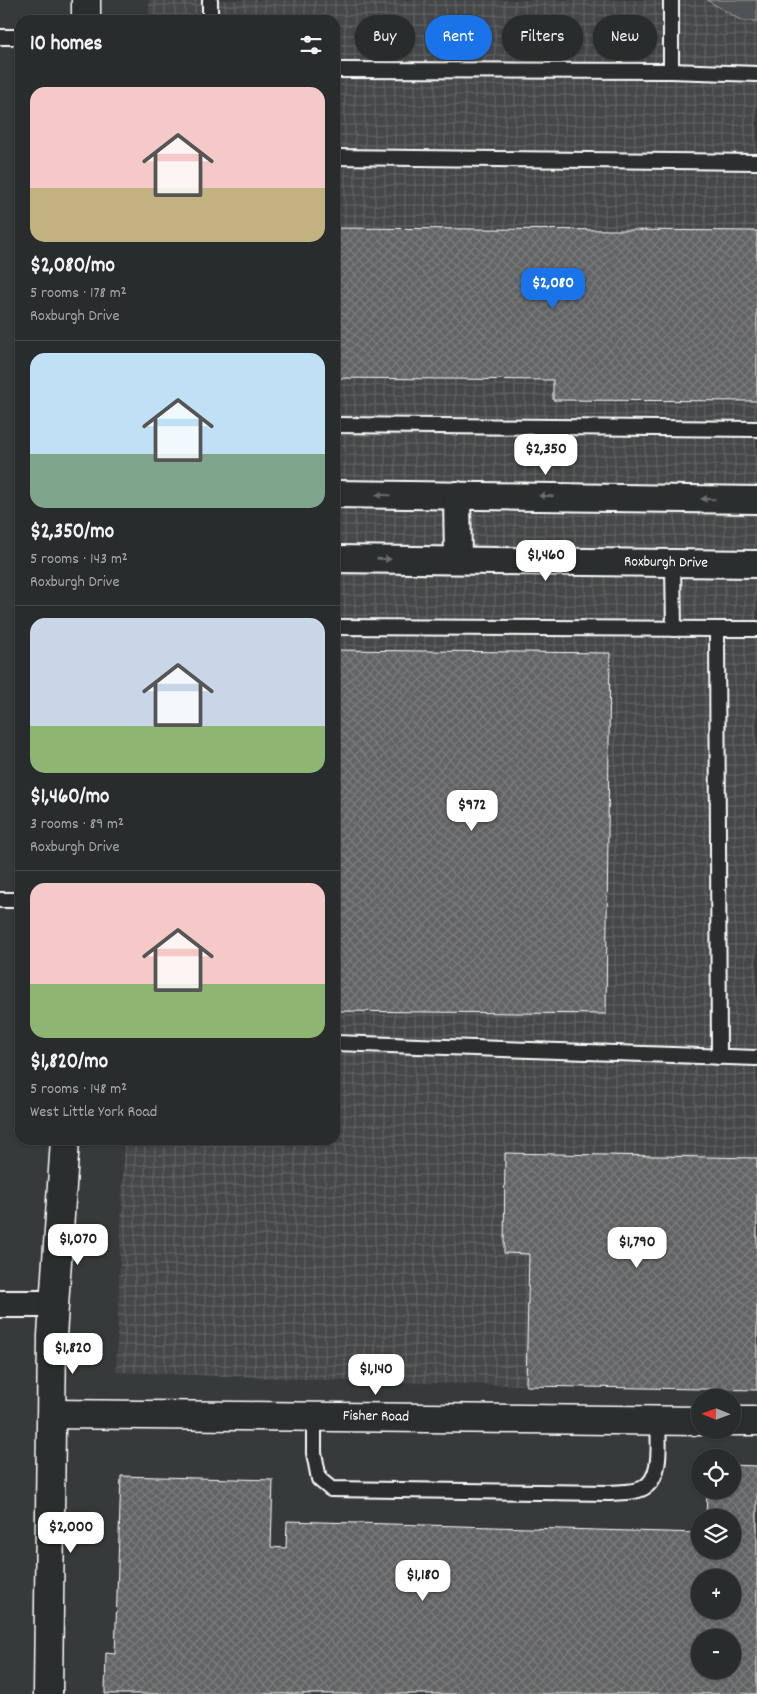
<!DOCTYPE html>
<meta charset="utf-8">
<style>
:root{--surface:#292c2c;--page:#313434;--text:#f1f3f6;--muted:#a5a7a9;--line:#454848;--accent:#1a73e8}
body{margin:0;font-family:Dekko,sans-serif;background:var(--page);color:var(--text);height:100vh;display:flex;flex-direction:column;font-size:19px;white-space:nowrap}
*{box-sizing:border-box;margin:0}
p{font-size:16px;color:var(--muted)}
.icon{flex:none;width:28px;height:28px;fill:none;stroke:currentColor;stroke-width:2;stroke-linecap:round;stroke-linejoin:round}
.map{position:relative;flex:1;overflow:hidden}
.sheet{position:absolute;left:15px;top:15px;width:325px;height:1130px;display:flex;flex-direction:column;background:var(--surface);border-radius:15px;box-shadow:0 1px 4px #0004,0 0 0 1px var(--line)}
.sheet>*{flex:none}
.hud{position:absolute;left:355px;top:15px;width:326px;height:45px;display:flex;gap:10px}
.needle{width:32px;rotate:271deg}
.buttons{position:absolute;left:691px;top:1389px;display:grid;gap:10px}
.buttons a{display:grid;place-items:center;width:50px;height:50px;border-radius:50%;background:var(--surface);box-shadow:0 1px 4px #0004,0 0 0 1px var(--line);font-size:25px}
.price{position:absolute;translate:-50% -42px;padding:0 11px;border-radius:10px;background:#fff;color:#222;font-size:16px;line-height:32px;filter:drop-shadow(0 1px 2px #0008)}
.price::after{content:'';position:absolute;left:50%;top:30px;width:15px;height:11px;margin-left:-8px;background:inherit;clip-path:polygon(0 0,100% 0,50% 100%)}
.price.on{background:var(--accent);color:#fff}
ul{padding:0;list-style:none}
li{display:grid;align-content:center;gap:10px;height:265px;padding:0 15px}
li+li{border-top:1px solid var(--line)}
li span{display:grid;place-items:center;height:155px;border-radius:15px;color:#555}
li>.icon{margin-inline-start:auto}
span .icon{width:90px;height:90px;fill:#fffc;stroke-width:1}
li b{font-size:21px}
h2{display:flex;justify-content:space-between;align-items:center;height:60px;padding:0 15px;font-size:21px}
.chip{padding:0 18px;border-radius:22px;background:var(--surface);box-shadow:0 1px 4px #0004,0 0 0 1px var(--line);font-size:18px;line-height:45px}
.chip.on{background:var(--accent);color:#fff}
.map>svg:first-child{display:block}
.industrial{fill:url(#industrial-grid)}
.green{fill:#505354;stroke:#a8a9aa}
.building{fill:url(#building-cross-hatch);stroke:#fff;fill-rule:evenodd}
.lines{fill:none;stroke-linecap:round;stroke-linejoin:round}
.service-casing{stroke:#fff;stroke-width:18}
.minor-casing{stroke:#fff;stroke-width:30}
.tertiary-casing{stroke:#fff;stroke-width:31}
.secondary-casing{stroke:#fff;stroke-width:31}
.service{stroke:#2a2d2e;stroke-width:14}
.minor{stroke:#2a2d2e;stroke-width:26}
.tertiary{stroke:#2a2d2e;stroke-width:28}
.secondary{stroke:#2a2d2e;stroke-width:28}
.oneway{fill:#6a6c6d}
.labels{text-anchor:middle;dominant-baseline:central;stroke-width:5;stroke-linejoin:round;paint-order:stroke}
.street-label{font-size:15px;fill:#fff;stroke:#2a2d2e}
</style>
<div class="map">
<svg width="757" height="1694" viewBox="0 0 757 1694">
<defs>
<pattern id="industrial-grid" width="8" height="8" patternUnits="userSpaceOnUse" patternTransform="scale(1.25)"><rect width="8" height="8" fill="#444748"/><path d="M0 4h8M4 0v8" fill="none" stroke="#606363"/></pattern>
<pattern id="building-cross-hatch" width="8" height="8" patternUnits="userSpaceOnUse" patternTransform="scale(1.25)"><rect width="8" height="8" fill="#636465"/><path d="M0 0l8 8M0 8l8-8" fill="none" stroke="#7a7b7c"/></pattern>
</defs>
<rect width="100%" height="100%" fill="#373a3b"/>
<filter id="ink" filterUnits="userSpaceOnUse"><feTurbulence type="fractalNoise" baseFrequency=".02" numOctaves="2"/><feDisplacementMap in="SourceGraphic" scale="10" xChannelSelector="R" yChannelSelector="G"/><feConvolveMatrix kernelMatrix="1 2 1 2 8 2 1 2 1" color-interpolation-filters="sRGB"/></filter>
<g filter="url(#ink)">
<path class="industrial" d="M149,0H757V1390L378,1382L116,1372L124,1140H335V20H149Z"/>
<path class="green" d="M707,0H757V21H742Z"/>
<g class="building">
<path d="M335,228L757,231V401L553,400V380L335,378Z"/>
<path d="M335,650L610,653L606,1014L335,1011Z"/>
<path d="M505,1153L757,1158V1390L526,1386L529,1254L504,1253Z"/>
<path d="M732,1465L757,1466V1694H105L106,1653L115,1654L121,1476L273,1480L271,1547L286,1548L287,1521L700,1533V1550H732V1518H706L707,1490H732ZM700,1578H732V1610H700ZM700,1638H732V1670H700Z"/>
</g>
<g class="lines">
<defs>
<g id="service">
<path d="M671,0V71"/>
<path d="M210,20V0"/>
<path d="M0,37H20"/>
<path d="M335,70L671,71L757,74"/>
<path d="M335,157L757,162"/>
<path d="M335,425L757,429"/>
<path d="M673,562L674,629"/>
<path d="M335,627L717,629L719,1057"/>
<path d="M717,629H757"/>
<path d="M0,900H20"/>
<path d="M335,1043L757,1058"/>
<path d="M314,1417V1453L319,1479L331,1489L610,1493C619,1492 632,1493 641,1489C664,1480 658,1440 658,1420"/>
</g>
<g id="minor">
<path d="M335,494L757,500"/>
<path d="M457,495L458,560"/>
<path d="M335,559L757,564"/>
<path d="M0,1304H54"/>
</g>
<g id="tertiary">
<path d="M52,1414L700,1421"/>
<path d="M732,1421H757"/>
</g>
<g id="secondary">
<path d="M86,20V0"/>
<path d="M48,1694L52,1336L65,1140"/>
</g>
</defs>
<use href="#service" class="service-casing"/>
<use href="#minor" class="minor-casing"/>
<use href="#tertiary" class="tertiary-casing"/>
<use href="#secondary" class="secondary-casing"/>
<use href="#service" class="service"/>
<use href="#minor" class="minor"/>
<use href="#tertiary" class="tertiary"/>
<use href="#secondary" class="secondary"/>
</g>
<defs><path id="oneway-solid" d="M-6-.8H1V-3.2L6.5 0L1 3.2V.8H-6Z" transform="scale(1.25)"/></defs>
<g class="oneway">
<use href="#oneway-solid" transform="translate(383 495) rotate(-179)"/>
<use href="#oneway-solid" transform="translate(546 496) rotate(-179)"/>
<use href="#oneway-solid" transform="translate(708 499) rotate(-179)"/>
<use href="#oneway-solid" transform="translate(384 559) rotate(1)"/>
</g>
</g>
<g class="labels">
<g class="street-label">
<text transform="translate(666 563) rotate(1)">Roxburgh Drive</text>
<text transform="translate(376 1417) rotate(1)">Fisher Road</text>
</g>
</g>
</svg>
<div class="buttons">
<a><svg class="needle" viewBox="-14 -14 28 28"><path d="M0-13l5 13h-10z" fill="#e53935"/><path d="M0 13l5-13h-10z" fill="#a5a7a9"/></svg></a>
<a><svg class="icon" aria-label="locate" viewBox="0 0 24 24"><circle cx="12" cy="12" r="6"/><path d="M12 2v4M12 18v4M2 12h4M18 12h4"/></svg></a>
<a><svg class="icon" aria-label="layers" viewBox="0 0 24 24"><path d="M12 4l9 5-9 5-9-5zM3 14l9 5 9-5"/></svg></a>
<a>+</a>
<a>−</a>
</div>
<b class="price on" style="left:553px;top:310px">$2,080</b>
<b class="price" style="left:546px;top:476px">$2,350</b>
<b class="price" style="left:546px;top:582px">$1,460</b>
<b class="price" style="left:472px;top:832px">$972</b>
<b class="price" style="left:78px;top:1266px">$1,070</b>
<b class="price" style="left:637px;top:1269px">$1,790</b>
<b class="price" style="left:73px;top:1375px">$1,820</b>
<b class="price" style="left:376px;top:1396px">$1,140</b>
<b class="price" style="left:71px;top:1554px">$2,000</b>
<b class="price" style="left:423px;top:1602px">$1,180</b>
<div class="hud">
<a class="chip">Buy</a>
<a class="chip on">Rent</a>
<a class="chip">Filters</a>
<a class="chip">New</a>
</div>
<section class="sheet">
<h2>10 homes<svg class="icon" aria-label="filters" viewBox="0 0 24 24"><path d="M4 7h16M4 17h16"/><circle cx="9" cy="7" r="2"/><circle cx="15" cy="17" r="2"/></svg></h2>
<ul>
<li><span style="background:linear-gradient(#f6c9c9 65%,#c2b280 0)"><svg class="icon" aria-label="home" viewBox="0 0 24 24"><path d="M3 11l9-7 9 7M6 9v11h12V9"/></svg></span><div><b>$2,080/mo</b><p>5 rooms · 178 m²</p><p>Roxburgh Drive</p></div></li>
<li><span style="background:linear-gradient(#bfe0f5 65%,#7fa58c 0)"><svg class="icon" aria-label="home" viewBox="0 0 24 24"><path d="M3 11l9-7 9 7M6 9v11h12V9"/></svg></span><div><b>$2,350/mo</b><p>5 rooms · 143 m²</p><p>Roxburgh Drive</p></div></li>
<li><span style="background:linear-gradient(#c9d6e8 70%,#8fb573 0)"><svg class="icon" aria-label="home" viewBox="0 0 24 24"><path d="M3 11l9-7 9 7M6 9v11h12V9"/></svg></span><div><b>$1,460/mo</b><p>3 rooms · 89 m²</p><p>Roxburgh Drive</p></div></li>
<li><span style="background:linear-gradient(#f6c9c9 65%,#8fb573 0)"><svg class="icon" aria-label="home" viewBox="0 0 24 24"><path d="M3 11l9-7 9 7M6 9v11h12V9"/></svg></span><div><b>$1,820/mo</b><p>5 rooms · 148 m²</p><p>West Little York Road</p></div></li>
</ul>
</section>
</div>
